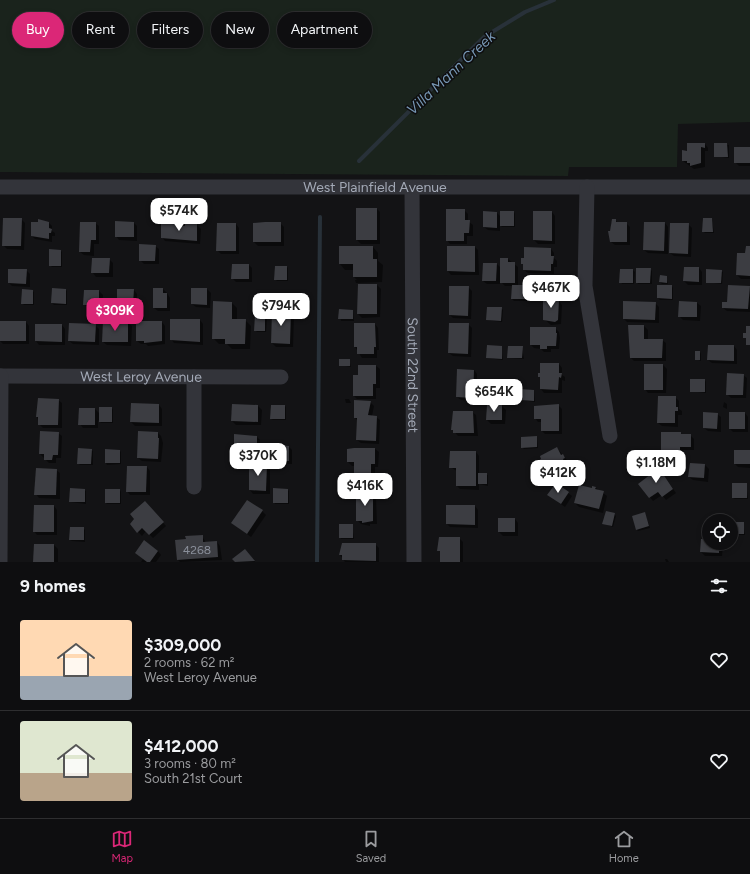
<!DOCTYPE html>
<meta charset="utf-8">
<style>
:root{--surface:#0e0e10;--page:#1c1c1e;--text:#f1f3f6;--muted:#9b9c9f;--line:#2e2e30;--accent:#db2777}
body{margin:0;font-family:Figtree,sans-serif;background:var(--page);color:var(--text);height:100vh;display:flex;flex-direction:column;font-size:15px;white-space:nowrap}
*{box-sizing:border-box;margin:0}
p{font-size:13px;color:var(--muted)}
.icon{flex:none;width:22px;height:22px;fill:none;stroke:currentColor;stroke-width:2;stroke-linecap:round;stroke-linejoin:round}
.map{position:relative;height:562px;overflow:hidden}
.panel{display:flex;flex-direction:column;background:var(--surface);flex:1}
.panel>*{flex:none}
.banner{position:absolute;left:12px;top:12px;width:400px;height:36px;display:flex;gap:8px}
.buttons{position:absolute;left:702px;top:514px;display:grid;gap:8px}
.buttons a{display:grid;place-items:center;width:36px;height:36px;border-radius:50%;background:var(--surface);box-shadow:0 2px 6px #0003,0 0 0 1px var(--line);font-size:20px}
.price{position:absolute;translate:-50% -34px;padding:0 9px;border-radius:8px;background:#fff;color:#222;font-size:13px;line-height:26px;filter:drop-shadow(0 1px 2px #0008)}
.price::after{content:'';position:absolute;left:50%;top:24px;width:12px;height:9px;margin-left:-6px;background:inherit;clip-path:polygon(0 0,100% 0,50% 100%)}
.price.selected{background:var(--accent);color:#fff}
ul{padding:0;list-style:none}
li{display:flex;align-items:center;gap:12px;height:100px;padding:0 20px}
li+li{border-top:1px solid var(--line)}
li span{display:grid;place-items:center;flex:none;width:112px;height:80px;border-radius:4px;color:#555}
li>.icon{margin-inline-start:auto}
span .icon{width:48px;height:48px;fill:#fffc;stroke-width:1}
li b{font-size:17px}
h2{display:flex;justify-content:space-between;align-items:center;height:48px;padding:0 20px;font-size:17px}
.chip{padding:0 14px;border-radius:18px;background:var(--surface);box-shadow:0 2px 6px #0003,0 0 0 1px var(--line);font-size:14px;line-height:36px}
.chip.selected{background:var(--accent);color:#fff}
.menu{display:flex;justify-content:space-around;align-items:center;height:56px;border-top:1px solid var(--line);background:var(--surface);font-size:11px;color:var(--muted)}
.menu a{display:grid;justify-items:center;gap:2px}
.menu .selected{color:var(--accent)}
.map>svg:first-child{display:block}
.green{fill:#1a231c}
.shadow{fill:#0007}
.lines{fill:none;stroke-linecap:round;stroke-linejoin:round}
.stream{stroke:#283139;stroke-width:4}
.building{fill:#3c3d42}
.minor{stroke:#33343a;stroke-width:15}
.labels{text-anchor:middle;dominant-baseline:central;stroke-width:3;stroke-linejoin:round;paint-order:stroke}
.number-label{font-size:12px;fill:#898e99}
.street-label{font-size:14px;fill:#a3a9b6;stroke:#0e0e0f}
.water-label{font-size:15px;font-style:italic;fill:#7797b4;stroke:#0e0e0f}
</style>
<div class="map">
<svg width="750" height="562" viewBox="0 0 750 562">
<rect width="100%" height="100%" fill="#131315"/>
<path class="green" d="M0,0H750V122L678,124L677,167H569L568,176L0,172Z"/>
<g class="shadow">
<path d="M705,144L708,148V151H705V167L694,169L683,161L688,152Z"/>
<path d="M715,144L729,145V158L715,156Z"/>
<path d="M750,148V166H739L735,162Z"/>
<path d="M377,209L380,212V244H361L357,240Z"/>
<path d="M464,210L468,214V221L473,225V236H467V244H450L447,240Z"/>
<path d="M484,212L497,213L501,217L514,212L515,214V227H502L500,225V231L488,230L484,227Z"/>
<path d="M552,212L555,216V244H538L534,240Z"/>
<path d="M21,219L25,223L24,250L7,249L3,245Z"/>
<path d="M712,219L714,233H705L703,231Z"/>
<path d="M39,220L49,223L52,226V231L55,233V236H52V242L35,239L32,236Z"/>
<path d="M615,220L618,223H626L630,227V245H615L611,242V223Z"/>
<path d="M95,223L99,226V244H94V256L84,255L80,252Z"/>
<path d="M134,223L137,226V241L119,240L116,236Z"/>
<path d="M280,223L284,227V246H258L254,242Z"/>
<path d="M665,223L668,227V254L648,253L644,250Z"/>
<path d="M179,224L182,227H186V225H197L201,229L200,244L165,241L162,237Z"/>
<path d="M236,224L239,228V254H221L217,250Z"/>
<path d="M688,224L692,228L691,257L674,256L670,253Z"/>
<path d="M155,246L159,249V264H144L140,260Z"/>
<path d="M340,247H373L378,253V261L383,265L382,282L356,283L355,280H357L354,277V270H345L340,264Z"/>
<path d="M475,247L478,250L479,275H451L448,271Z"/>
<path d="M750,247V279H741L737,275Z"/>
<path d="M551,249L554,253V258L557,261V267H554V274L528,273L524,270V266L522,263Z"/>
<path d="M61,251L62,252V267H52L50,265Z"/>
<path d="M93,259H109L113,263V277H96L93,273Z"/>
<path d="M508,259L518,267V286L527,288V301H514L512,299V286H505L500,281V284H487L483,281L497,264L501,268Z"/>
<path d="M249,265L252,268V282H236L232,278Z"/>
<path d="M287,267L288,268V281H277L275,279Z"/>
<path d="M699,268L702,272V285H688L684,281Z"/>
<path d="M650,269L652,271V284H638L637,282Z"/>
<path d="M26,270L30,274V287L12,286L9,283Z"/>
<path d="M633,270L635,272L634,284H622L621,282Z"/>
<path d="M721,271L723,272L722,284L707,282Z"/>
<path d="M666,277L668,284H662L660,282Z"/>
<path d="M377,285L381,289L380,317L362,318L358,314Z"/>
<path d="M658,286H672L673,288V300H660L658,298Z"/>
<path d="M729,286L750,287V312L727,311L723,308L728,303Z"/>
<path d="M468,287L472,291L471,319L453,318L450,315Z"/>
<path d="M154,289H163L167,293L170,298V311H158L154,308Z"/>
<path d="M192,289H207L211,293L210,308L196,307L192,304Z"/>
<path d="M66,290L67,291V305H54L52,303Z"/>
<path d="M134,290L137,294V308L122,307L118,304Z"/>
<path d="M32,291L34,292V305H24L22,303Z"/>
<path d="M85,291H99L103,295L102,309L88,308L84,304Z"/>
<path d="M555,296L562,305L561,324L551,325L544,319L548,301Z"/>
<path d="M232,303L237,308V320H245L251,326L250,349H232L227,344H219L213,338Z"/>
<path d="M655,303L659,307V323L627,322L624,319Z"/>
<path d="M697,303L701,306L700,321L683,320L679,316Z"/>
<path d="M501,308L503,310L502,322L487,320Z"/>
<path d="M339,310L353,311L354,321H341Z"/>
<path d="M290,312L294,316L293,347H276L272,343Z"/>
<path d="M265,316L267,318L266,332H257L255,330Z"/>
<path d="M200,320L203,324V345L174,343L171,339Z"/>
<path d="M0,322H26L29,326V344H3L0,341Z"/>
<path d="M162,322L165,326V344L148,346L146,344H141L137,341Z"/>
<path d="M128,323L132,326L131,346L107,345L103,342Z"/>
<path d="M375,324L378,328L379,350H377V358H362L355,347Z"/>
<path d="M468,324L472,328L471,357L453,356L449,353Z"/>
<path d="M62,325L65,329V345H39L36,341Z"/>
<path d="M95,325L99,329V345L73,344L69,341Z"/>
<path d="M629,326H644L648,330V340H662L666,343V361H634L631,358Z"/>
<path d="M555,328L559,332L560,338L559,349H551V352H544L541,349L534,348L531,345Z"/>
<path d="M734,346L737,350V364L712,363L708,360Z"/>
<path d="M501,347L503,360L487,358Z"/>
<path d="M522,347L524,359L508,358Z"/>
<path d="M700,352L701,354V361L696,359Z"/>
<path d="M349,360L351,367L340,365Z"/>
<path d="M559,364L562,368V375L565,377V381L562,380V393H544L541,389V378L539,376Z"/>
<path d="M663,365L667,369L666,393H648L645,389Z"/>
<path d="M359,366H376L380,369V388H376V399H357L354,396L359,376Z"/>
<path d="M474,370L477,374V401L461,400L457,397Z"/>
<path d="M743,375L747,378L746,398H731L727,394Z"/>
<path d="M705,380L706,382V393L691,391Z"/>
<path d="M516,391L518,392L517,404L500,402Z"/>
<path d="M534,391L535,402L521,400Z"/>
<path d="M675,397L679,401V409L682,411V415H678V427L662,426L658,423Z"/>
<path d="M345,399H349L351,403H346Z"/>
<path d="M58,400L62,403V428H43L39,424L37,417Z"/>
<path d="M370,402L374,406L372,416L376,417L380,420L379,444L361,443L357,440L358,421L355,418Z"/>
<path d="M724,402L727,404V409L723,407Z"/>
<path d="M159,405L162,409V426H135L131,422Z"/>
<path d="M558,405L562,409V434H545L542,431V422H538L535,418Z"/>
<path d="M258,406L262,410L261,425H236L232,421Z"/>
<path d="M285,406L286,407V420H273L271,419Z"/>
<path d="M488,406H502L506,410L505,424H491L487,420Z"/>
<path d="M112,408L113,410V423H101L98,420V428H83L80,424L95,409L100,414Z"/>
<path d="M472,412L476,415L478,436H458L452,429V418Z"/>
<path d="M745,413L748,417V432H733L730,429Z"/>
<path d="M717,414L721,417V432L708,431L704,428Z"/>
<path d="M58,433L62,436L61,458H56V463H49L40,454Z"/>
<path d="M158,433L161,436L163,443L161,462L142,461L138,458Z"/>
<path d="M680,433L683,435H690L694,439V450H683V460H666L662,457Z"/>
<path d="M257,437L260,440V457H239L235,453Z"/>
<path d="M537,437L538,448L524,449L522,447Z"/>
<path d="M289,447L292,450V464H277L274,460Z"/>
<path d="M557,448L566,459L568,461L566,462L571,473L555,481L546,475Z"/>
<path d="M375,449L379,452L378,467H375V491H358L355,487V466H352L348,462Z"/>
<path d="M91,450L93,451V465H80L78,463Z"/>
<path d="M106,450L120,451L121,452V464L107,465L106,463Z"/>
<path d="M750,451V468L738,467L735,464Z"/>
<path d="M476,452L479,456V474L488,475V486L479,484V490L460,489L457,486V471L450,467Z"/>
<path d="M690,464L705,465L709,469L708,482L693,480L689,477Z"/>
<path d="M266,466L270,469V494H253L250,490Z"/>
<path d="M147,467L150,471V495H130L127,491Z"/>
<path d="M659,469L676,493L666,500L662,495L653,501L639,484Z"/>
<path d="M56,470L60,473V499L39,498L36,494Z"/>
<path d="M556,484L572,496L565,507L548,495Z"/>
<path d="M746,484L748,499H735L733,498Z"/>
<path d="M596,488L607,496L603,513L579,507L575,503Z"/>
<path d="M84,490L86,491V504L70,502Z"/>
<path d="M120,490L121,492V504H107L106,503Z"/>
<path d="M288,490L289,491V504H275L274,502Z"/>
<path d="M373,494L376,498L377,524H370V526L361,524L357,520Z"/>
<path d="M54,506L57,510V535H37L34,531Z"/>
<path d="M148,506L166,526L153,538L146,531L142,536L131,524Z"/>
<path d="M475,506L478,510V528L450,527L447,524Z"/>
<path d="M262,511L266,515L251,537L232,523Z"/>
<path d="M645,513L650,528L638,531L637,530Z"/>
<path d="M614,514L616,516L613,527L603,523Z"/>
<path d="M515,519L518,523V536H503L499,532Z"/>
<path d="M731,523H743L745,535H731Z"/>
<path d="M352,525L354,539H341L340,537Z"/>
<path d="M83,528L85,530V542L72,541L70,540Z"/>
<path d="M202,536L206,543L217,542L220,546L222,560L180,562L178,560L176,541Z"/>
<path d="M459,538L463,542V562H441V552L438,550Z"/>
<path d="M709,540V543L723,544L722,556H705L701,552Z"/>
<path d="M375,544L379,548V562H345L340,555Z"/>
<path d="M54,545L58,549V562H34Z"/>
<path d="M158,551L161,555L156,562H141L143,559L136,553Z"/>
<path d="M249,554L255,562H236L234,559Z"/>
<path d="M665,559H667L669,562H666Z"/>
</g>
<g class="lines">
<g class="stream">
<path d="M359,161L484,37L525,12L554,0"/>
<path d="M317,562L320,217"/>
</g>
</g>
<g class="building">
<path d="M687,143H705V148L701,147V163L690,166V163H687V161H682V150L687,151Z"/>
<path d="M714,143H727L728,157H714Z"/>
<rect x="734" y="147" width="16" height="16"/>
<rect x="356" y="208" width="21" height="32"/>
<path d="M446,209H465V220H470L469,233H464V241H446Z"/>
<path d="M483,211L497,212V228L483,227Z"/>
<rect x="500" y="211" width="14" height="15"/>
<path d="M533,211H552V241L533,240Z"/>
<path d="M3,218H22L21,246H2Z"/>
<path d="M703,218H712L713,232H702Z"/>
<path d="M38,219L49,222V228L52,229L51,233H49V239L31,236V222H38Z"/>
<path d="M612,219H616V222H627V242H610L608,231H610Z"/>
<path d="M115,221L134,222V237H115Z"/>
<path d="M80,222H96V240H91L90,252H79Z"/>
<path d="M265,222H281V242H253V223Z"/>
<path d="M644,222H665L664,251L643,250Z"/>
<path d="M161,223H179V226H185V224H197V241L161,238Z"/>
<path d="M217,223H236V251H216Z"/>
<path d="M670,223H689L688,254L669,253Z"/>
<path d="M139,244L156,245L155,261H139Z"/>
<path d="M339,246H373V259H377V277H353V264H339Z"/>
<path d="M447,246H475V272L447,271Z"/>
<path d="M746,246H750V276L736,275L737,253H745Z"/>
<path d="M524,247L551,248V256H554L553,264H551V271L523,270V264H521V258H524Z"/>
<path d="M49,249L61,250V266H49Z"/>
<path d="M92,258H110L109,273H91Z"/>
<path d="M500,258H508V262H515V283H500Z"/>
<path d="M483,263H497L496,281H482Z"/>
<path d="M232,264H249V279H231Z"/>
<path d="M275,266H287V280H274Z"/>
<path d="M684,267H699V282L683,281Z"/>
<path d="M636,268H651L650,283H636Z"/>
<path d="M8,269H27L26,284L8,283Z"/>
<path d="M620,269H633V283H619Z"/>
<path d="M706,269L722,270L721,283H706Z"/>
<path d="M660,275L667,276V283L659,282Z"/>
<path d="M358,284H377V314H357Z"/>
<path d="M512,285H526V299H511Z"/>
<path d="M657,285H672V299L657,298Z"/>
<path d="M728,285L750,286L748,309L722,308V302H727Z"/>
<path d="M449,286H469L468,316L449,315Z"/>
<path d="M52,288L66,289V304L51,303Z"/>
<path d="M153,288H163V293H167V308H153Z"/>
<path d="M191,288H207V305L191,304Z"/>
<path d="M22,289L33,290V304H21Z"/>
<path d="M117,289H134L133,304H117Z"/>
<path d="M84,290H99V305H83Z"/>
<path d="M547,294L556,295V300H559L558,320L555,322L543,320V300H547Z"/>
<path d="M213,301L232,302V319H246L245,344H225V339H212Z"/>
<path d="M623,301L656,302L655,320L623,319Z"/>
<path d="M679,301L697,302V317H678Z"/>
<path d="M487,307H502L501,321L486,320Z"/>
<path d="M339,309L353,310V319H338Z"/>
<path d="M272,311H291L290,344L271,343Z"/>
<path d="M255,315H265V331H254Z"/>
<path d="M170,319H200V342L170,340Z"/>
<rect x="0" y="321" width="26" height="20"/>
<path d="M103,321L128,322V342H102Z"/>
<path d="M136,321H162V341L144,343V341H136Z"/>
<path d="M69,323L96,324L95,342L68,341Z"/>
<path d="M354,323H375L376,347H374V354H357V347H354Z"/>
<path d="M449,323H469L468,354L448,353Z"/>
<path d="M35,324H62V342L35,341Z"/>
<path d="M628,325H644V339H663L662,358H630Z"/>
<path d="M746,326H750V345H746V338H743V333H746Z"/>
<path d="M530,327H556V333H557L556,346H547V349H540V345H530Z"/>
<path d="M487,345L502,346V359L486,358Z"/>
<path d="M708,345H734V361L707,360Z"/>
<path d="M508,346H523L522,358H507Z"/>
<rect x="695" y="351" width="5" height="9"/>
<rect x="339" y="359" width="11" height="7"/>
<path d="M540,363H559V373H562L561,378L559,377L558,390L540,389V377H538V373H540Z"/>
<rect x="644" y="364" width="19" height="26"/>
<path d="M358,365H376V384H373V396H353V375H358Z"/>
<path d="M457,369L474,370L473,398L456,397Z"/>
<path d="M727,373L744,374L743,395H726Z"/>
<rect x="690" y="379" width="15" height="13"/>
<path d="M500,389L517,390L516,403L499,402Z"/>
<path d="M520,389L534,390V401L520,400Z"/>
<path d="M658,396H676V407H678V411H675V423H657Z"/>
<path d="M38,398L59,399L58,425H38V417H36Z"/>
<path d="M354,400L371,401L368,415L377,416L376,441L356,440L357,418H354Z"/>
<path d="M131,403L159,404V423L130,422Z"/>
<path d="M232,404L258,405V422L231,421Z"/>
<path d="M559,404V431H541V419H534V406Z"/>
<path d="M271,405H285V419H270Z"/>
<path d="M487,405H502V420H486Z"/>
<rect x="99" y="407" width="13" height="15"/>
<path d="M79,408H95V425H78Z"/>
<path d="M453,411H473L474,433H453V430H451Z"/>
<path d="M703,412L718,413L717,429L703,428Z"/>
<rect x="729" y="412" width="16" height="17"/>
<path d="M40,431L59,432L58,455H53L52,460H44V454H39Z"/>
<path d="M138,431L158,432V438H159L158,459L137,458Z"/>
<path d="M661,432H681V434H691V447H680V457H661Z"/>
<path d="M234,434L257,436V454H234Z"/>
<path d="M537,436V447L521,448V437Z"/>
<path d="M273,445L289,446V461L273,460Z"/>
<path d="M557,447L561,455L563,454L565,458L563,459L568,470L551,478L549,474L546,476L542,469L540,470L536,462L541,459L540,456Z"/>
<path d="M78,448L92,449L91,464H77Z"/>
<path d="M354,448H375V464H371V487H354V462H347V449Z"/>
<path d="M105,449L120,450V463H105Z"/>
<rect x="734" y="450" width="16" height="14"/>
<path d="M450,451H476V486H456V468H449Z"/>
<path d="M690,463L705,464L704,478L688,477Z"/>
<path d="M249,464L267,465L266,491L249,490Z"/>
<path d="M127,466H147L146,492H126Z"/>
<path d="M36,468L57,469L56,495H34Z"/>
<path d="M659,468L673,489L662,497L658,492L649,498L638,484Z"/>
<rect x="478" y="473" width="9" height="11"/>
<path d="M556,483L569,492L561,504L547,495Z"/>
<rect x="732" y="483" width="15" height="15"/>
<path d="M579,485L592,488V486L596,487L595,489L604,491L599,509L574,503Z"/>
<path d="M70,488L85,489V502H69Z"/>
<path d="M273,488L288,489V503H273Z"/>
<rect x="105" y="489" width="15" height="14"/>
<path d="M356,493H373V521L362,523V521H356Z"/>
<path d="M247,500L263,510L247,534L231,523Z"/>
<path d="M145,501L164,522L149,535L142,528L137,533L130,524L134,519L130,514Z"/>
<path d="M34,505H54V532H33Z"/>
<path d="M446,505H475V525L446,524Z"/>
<path d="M606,511L615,513L612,526L602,524Z"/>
<path d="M645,512L649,526L636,530L632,516Z"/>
<rect x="498" y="518" width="17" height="14"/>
<rect x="731" y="522" width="13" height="12"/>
<rect x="339" y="524" width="14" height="14"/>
<path d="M70,527H84V540H69Z"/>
<path d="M203,535V542L217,541L218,557L177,560L175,540L186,539L185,536Z"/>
<path d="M439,537H460V562H440V551H437Z"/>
<path d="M701,539H709V543H719V553L700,552Z"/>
<path d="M144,540L158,551L150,562H147L135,553Z"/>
<path d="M342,543H376V561L342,560V555H339Z"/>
<path d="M34,544H54V562H33Z"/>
<path d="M245,549L255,561L235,562L232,559Z"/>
</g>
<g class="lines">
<g class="minor">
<path id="s1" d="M0,187H750"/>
<path d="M587,187L585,286L610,436"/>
<path id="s2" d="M412,188L414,562"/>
<path id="s3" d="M0,376L281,377"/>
<path d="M194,487V377"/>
<path d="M0,562L1,376"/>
</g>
</g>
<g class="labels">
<g class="number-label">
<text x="197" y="550">4268</text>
</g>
<g class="street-label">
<text stroke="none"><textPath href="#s1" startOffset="375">West Plainfield Avenue</textPath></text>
<text stroke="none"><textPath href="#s2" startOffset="187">South 22nd Street</textPath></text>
<text stroke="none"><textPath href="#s3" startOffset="141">West Leroy Avenue</textPath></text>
</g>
<g class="water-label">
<text transform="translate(451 73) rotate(-43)">Villa Mann Creek</text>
</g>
</g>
</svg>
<div class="buttons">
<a><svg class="icon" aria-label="locate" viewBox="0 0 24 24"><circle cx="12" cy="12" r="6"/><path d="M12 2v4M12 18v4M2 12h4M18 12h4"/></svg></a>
</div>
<b class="price" style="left:179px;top:232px">$574K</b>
<b class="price" style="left:551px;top:309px">$467K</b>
<b class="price" style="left:281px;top:327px">$794K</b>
<b class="price selected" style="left:115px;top:332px">$309K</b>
<b class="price" style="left:494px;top:413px">$654K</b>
<b class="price" style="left:258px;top:477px">$370K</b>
<b class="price" style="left:656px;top:484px">$1.18M</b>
<b class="price" style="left:558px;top:494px">$412K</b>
<b class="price" style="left:365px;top:507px">$416K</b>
<div class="banner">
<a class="chip selected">Buy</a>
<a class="chip">Rent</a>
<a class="chip">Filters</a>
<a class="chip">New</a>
<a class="chip">Apartment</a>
</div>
</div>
<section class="panel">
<h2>9 homes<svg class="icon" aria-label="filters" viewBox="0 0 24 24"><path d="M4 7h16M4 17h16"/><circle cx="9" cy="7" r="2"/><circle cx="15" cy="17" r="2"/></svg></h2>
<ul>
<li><span style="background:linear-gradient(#ffd9b3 70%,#9aa5b1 0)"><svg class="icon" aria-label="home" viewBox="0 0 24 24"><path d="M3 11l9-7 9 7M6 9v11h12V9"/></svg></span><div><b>$309,000</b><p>2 rooms · 62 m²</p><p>West Leroy Avenue</p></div><svg class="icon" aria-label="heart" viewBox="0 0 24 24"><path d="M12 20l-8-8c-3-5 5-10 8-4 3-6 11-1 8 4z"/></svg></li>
<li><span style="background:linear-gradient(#dfe7d0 65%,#b9a48a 0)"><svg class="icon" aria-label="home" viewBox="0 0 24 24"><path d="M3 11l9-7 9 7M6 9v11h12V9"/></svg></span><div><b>$412,000</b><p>3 rooms · 80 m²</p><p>South 21st Court</p></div><svg class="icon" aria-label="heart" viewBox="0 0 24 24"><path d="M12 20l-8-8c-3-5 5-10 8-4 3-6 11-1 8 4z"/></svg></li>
</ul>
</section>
<nav class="menu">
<a class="selected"><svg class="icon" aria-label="map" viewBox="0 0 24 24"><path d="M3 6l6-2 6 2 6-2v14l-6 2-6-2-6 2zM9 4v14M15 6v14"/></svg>Map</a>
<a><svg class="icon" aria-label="saved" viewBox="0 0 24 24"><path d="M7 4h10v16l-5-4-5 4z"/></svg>Saved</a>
<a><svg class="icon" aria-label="home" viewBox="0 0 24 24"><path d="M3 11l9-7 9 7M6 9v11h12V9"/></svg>Home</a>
</nav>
